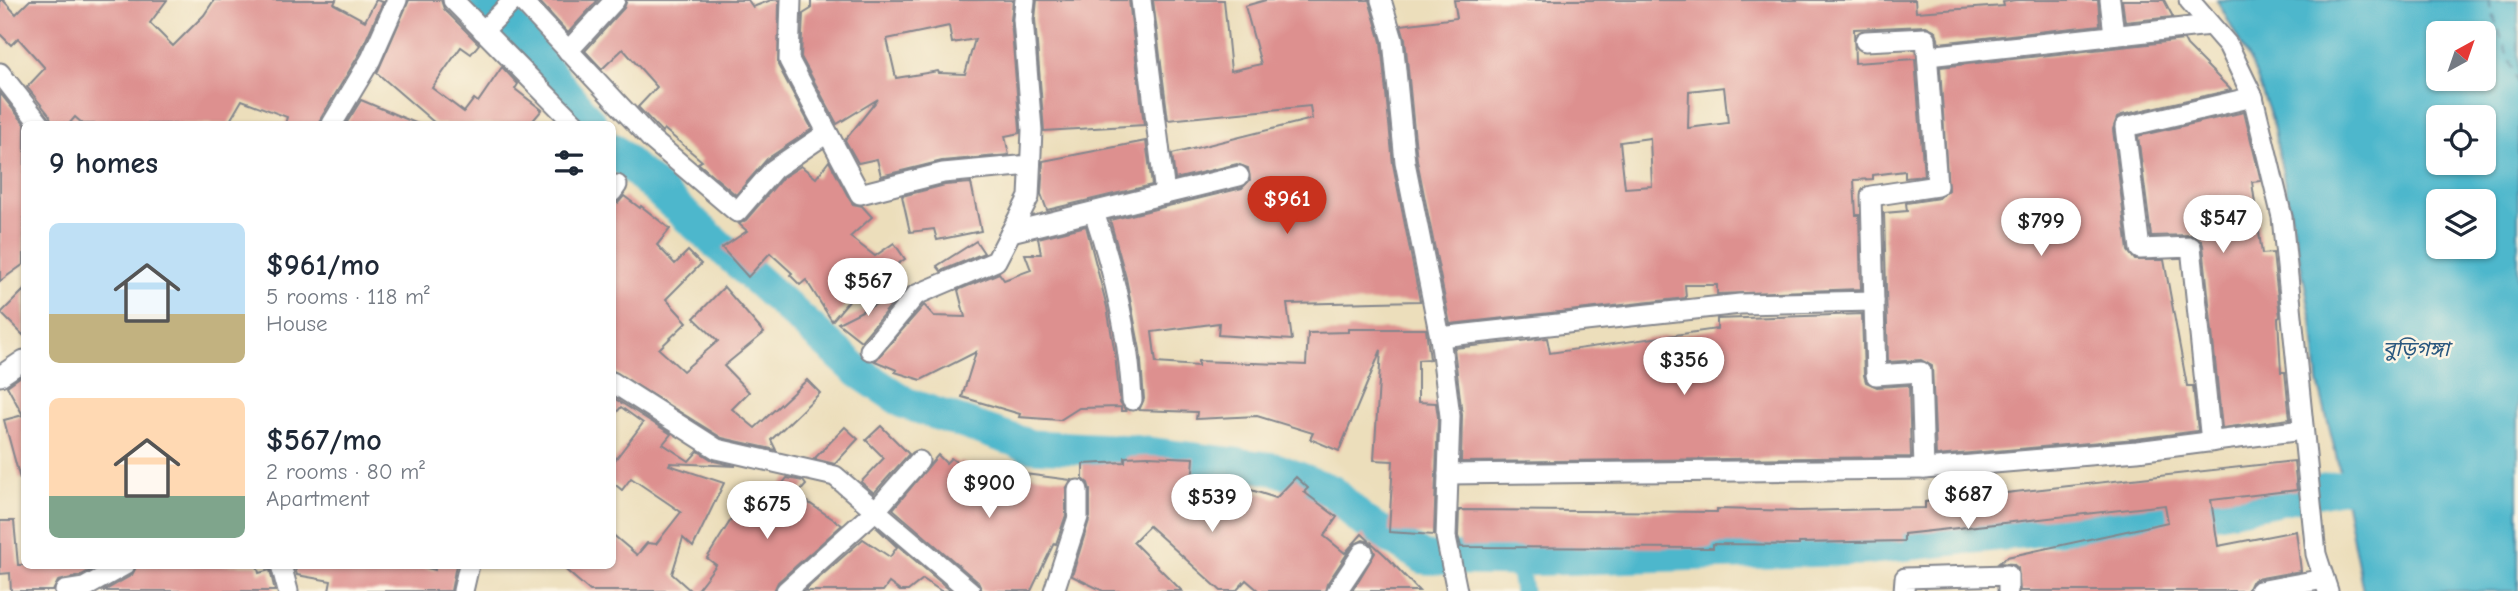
<!DOCTYPE html>
<meta charset="utf-8">
<style>
:root{--surface:#fff;--page:#f6f6f7;--text:#1f2937;--muted:#747a83;--accent:#c8321e}
body{margin:0;font-family:"Comic Neue","Noto Sans Bengali",sans-serif;background:var(--page);color:var(--text);height:100vh;display:flex;flex-direction:column;font-size:26px;white-space:nowrap}
*{box-sizing:border-box;margin:0}
p{font-size:23px;color:var(--muted)}
.icon{flex:none;width:38px;height:38px;fill:none;stroke:currentColor;stroke-width:2;stroke-linecap:round;stroke-linejoin:round}
.map{position:relative;flex:1;overflow:hidden}
.side{position:absolute;left:21px;top:121px;width:595px;height:448px;display:flex;flex-direction:column;background:var(--surface);border-radius:10px;box-shadow:0 2px 5px #0004}
.side>*{flex:none}
.needle{width:46px;rotate:40deg}
.tools{position:absolute;left:2426px;top:21px;display:grid;gap:14px}
.tools a{display:grid;place-items:center;width:70px;height:70px;border-radius:10px;background:var(--surface);box-shadow:0 2px 5px #0004;font-size:35px}
.price{position:absolute;translate:-50% -60px;padding:0 16px;border-radius:24px;background:#fff;color:#222;font-size:23px;line-height:46px;filter:drop-shadow(0 2px 4px #0008)}
.price::after{content:'';position:absolute;left:50%;top:42px;width:21px;height:16px;margin-left:-10px;background:inherit;clip-path:polygon(0 0,100% 0,50% 100%)}
.price.on{background:var(--accent);color:#fff}
ul{padding:0;list-style:none}
li{display:flex;align-items:center;gap:21px;height:175px;padding:0 28px}
li span{display:grid;place-items:center;flex:none;width:196px;height:140px;border-radius:10px;color:#555}
li>.icon{margin-inline-start:auto}
span .icon{width:84px;height:84px;fill:#fffc;stroke-width:1}
li b{font-size:30px}
h2{display:flex;justify-content:space-between;align-items:center;height:84px;padding:0 28px;font-size:30px}
.map>svg:first-child{display:block}
.water{fill:#4eb7cc;stroke:#347395;stroke-width:2;fill-rule:evenodd}
.lines{fill:none;stroke-linecap:round;stroke-linejoin:round}
.canal{stroke:#4eb7cc;stroke-width:19}
.river{stroke:#4eb7cc;stroke-width:33}
.ferry{stroke:#2a587f;stroke-width:2;stroke-dasharray:9 7;stroke-linecap:butt}
.building{fill:#dd908f;fill-rule:evenodd}
.street-casing{stroke:#84868c;stroke-width:23}
.street{stroke:#fff;stroke-width:19}
.labels{text-anchor:middle;dominant-baseline:central;stroke-width:5;stroke-linejoin:round;paint-order:stroke}
.water-label{font-size:21px;font-style:italic;fill:#2a587f;stroke:#fcf5e5}
</style>
<div class="map">
<svg width="2518" height="591" viewBox="0 0 2518 591">
<rect width="100%" height="100%" fill="#fcf5e5"/>
<filter id="ink" filterUnits="userSpaceOnUse"><feTurbulence type="fractalNoise" baseFrequency=".0143" numOctaves="2"/><feDisplacementMap in="SourceGraphic" scale="14" xChannelSelector="R" yChannelSelector="G"/><feConvolveMatrix kernelMatrix="1 2 1 2 8 2 1 2 1" color-interpolation-filters="sRGB"/></filter>
<filter id="wash" filterUnits="userSpaceOnUse"><feTurbulence type="fractalNoise" baseFrequency=".00686" numOctaves="4" result="noise"/><feDisplacementMap in="SourceGraphic" scale="28" xChannelSelector="R" yChannelSelector="G"/><feGaussianBlur stdDeviation="1.57" result="paint"/><feColorMatrix in="noise" values="0 0 0 0 0 0 0 0 0 0 0 0 0 0 0 0 0 1.4 0 .05"/><feComposite in="paint" operator="in"/></filter>
<g filter="url(#wash)">
<rect width="100%" height="100%" fill="#ecdebb"/>
<path class="water" d="M2217,0H2518V591H2363L2338,463L2318,382L2312,320L2272,120L2253,67ZM2438,33H2483V79H2438ZM2438,117H2483V163H2438ZM2438,201H2483V247H2438Z"/>
<g class="lines">
<path class="canal" d="M1518,560L1523,591"/>
<g class="river">
<path d="M486,0L509,24L591,124"/>
<path d="M612,149L859,372L905,403L1031,446L1132,451L1276,469L1332,491L1362,520L1424,558L1518,560L1862,549L2218,511L2385,478"/>
</g>
<path class="ferry" d="M2488,0L2518,84"/>
</g>
<g id="blocks">
<g class="building">
<path d="M0,0H3L16,14L30,0H167L150,23L173,46L204,15L214,0H336L334,4L365,21L376,0L383,2L360,53L321,118L320,124H285L287,117L242,100L228,124H83L75,117L69,124H52L50,116L27,87L45,68L18,38L11,45L0,34Z"/>
<path d="M409,0H441L444,9L479,44L471,54L461,47L432,88L464,112L474,99L478,102L502,67L518,84L515,89L542,110L530,124H436L377,73Z"/>
<path d="M538,0H598L568,33Z"/>
<path d="M627,0H748L753,7L771,0H779L778,65L812,129L767,159L736,195L698,163L702,161L664,129L662,132L638,107L657,87L623,49L602,69L585,51L624,8Z"/>
<path d="M811,0H1013L1011,20L1020,130V133L1005,136L1009,155L942,161L881,176L877,159L858,163L845,140L878,99L837,124L801,57L803,14L811,9ZM949,26L952,43L975,39L965,74L939,73L938,71L896,78L887,39Z"/>
<path d="M1037,0H1129L1144,125L1044,131L1035,19Z"/>
<path d="M1153,0H1224L1231,71L1261,64L1245,6L1266,0H1369L1381,42L1393,164L1420,301L1287,304L1292,340L1218,335L1219,323L1152,332L1156,363L1198,366V361L1306,365L1308,333L1348,332V329H1426L1430,359L1418,360V402L1436,403L1438,417L1434,535L1389,532L1393,461L1374,460L1381,350L1339,451L1310,439L1313,433L1257,416L1196,419L1197,412L1139,410L1144,399L1140,350L1126,278L1110,220L1242,188L1250,180L1248,168L1237,164L1175,179L1172,154L1312,119L1310,106L1168,120Z"/>
<path d="M1454,0H1915L1916,12L2004,6L2003,2L2015,0H2098L2100,25L1939,43L1936,31L1926,26L1854,29L1855,63L1915,59L1924,176L1905,178V171L1873,175V179L1854,180L1856,215H1859L1861,289L1717,294V285H1685L1686,298L1450,324L1417,160L1405,39L1401,25L1457,18ZM1724,87L1728,123L1688,128L1689,91ZM1650,138L1652,186L1625,188L1620,142Z"/>
<path d="M2122,0H2164L2173,17L2125,22Z"/>
<path d="M2184,40L2187,46L2231,90L2122,115L2117,118L2113,129L2128,251L2135,260H2164L2187,386H2193L2198,431L2136,439L1936,456L1932,366L1921,360L1888,362L1884,213L1907,211L1906,203L1939,198L1948,190L1940,67Z"/>
<path d="M0,93L25,124L24,264L0,281Z"/>
<path d="M361,100L418,124H346Z"/>
<path d="M2244,112L2261,181L2252,182L2262,254L2273,253L2280,317L2278,318L2281,372H2285L2290,419L2222,428L2203,245L2201,240L2191,235L2151,236L2138,136Z"/>
<path d="M1146,141L1152,185L1047,210L1041,194L1043,161Z"/>
<path d="M829,161L850,200L853,204L862,206L872,217L850,237L875,256L894,243L905,259L882,275L875,269L832,321L806,280L800,285L790,275L792,273L770,253L748,277L722,248L747,231L739,224L746,220L782,178L801,166L816,178Z"/>
<path d="M971,183L981,231L937,240L934,229L910,232L902,196L945,185Z"/>
<path d="M624,196L640,208L641,206L670,229L657,245L675,264L688,251L701,264L666,299L687,322L659,349L683,371L718,341L694,318L724,287L764,333L724,366L749,392L732,409L755,428L807,380L820,393L771,440L776,450L722,438L612,370V204L618,203Z"/>
<path d="M1086,226L1107,307L1115,354L1120,402L1126,411H1121V407L1079,408L1060,420L1019,417L1020,414L962,397L976,352L921,380L895,372L897,370L875,361L924,305L934,316L965,317L958,290L999,273L1004,280L1031,270L1025,254H1041L1038,238Z"/>
<path d="M976,241L984,253L941,271L937,266Z"/>
<path d="M24,290V336L1,313Z"/>
<path d="M904,290L861,341L838,323Z"/>
<path d="M1862,314L1864,375L1866,382L1877,387L1909,385L1911,457L1461,462L1462,415L1454,348L1547,338L1550,353L1717,329V319Z"/>
<path d="M24,374V478L20,479L4,420L23,415L7,386Z"/>
<path d="M612,397L671,434L663,444L689,461L698,451L714,461L736,466L670,463L669,465L724,483L693,547L683,538L672,574L691,591H590L560,565H612V534L637,555L647,543L656,544L681,512L631,478L622,490L612,482V464L643,423L621,407L612,418Z"/>
<path d="M881,426L909,454L874,493L861,482L884,458L866,440Z"/>
<path d="M845,427L858,439L835,464L814,459Z"/>
<path d="M938,455L946,463L951,458L959,464L961,461L970,467L972,464L991,475L994,465L1025,474L1071,480L1066,489V515L1056,544L1054,543L1031,591H982L978,582L893,509Z"/>
<path d="M1148,456L1194,458L1191,498L1238,510L1245,488L1276,498L1296,477L1308,488L1304,492L1337,517L1324,536L1345,553L1362,534L1386,556L1419,591H1352L1375,553L1370,542L1363,540L1353,545L1327,584L1325,591H1259L1246,580L1236,591H1221L1149,526L1133,542L1182,591H1103L1072,576L1090,517V490L1088,483L1083,479V464L1125,462V457Z"/>
<path d="M2294,461L2297,490L2211,500L2218,546L2296,531L2301,571L2256,579L2251,582L2247,591H2020L2018,568L2013,564L1999,563L2007,557L2168,522L2165,505L1904,534V541L1799,543V545L1713,544V548L1461,547L1458,536L1459,510L1717,512V509L1799,511L1925,508V502Z"/>
<path d="M787,478L803,481L806,485L797,495L842,525L778,582L774,591H696L716,565L707,558L749,491L771,498Z"/>
<path d="M0,521H14L18,565H100L80,576L58,581L53,591H11L10,573L0,574Z"/>
<path d="M876,527L951,591H941L923,579L908,591H900L889,583L883,591H804L863,539L890,557L897,547Z"/>
<path d="M137,565H257L259,573L270,570L275,591H104L132,575Z"/>
<path d="M294,565H415L435,570V565H456L451,591H329L331,581L297,575Z"/>
</g>
</g>
</g>
<g filter="url(#ink)">
<use href="#blocks" fill-opacity="0" stroke="#84868c" stroke-width="2"/>
<g class="lines">
<defs>
<g id="street">
<path d="M453,0L575,124"/>
<path d="M521,0L651,139L737,212L774,169L827,133"/>
<path d="M791,0L789,60L860,194L943,173L1030,165"/>
<path d="M1141,0L1165,194L1239,176"/>
<path d="M1381,0L1393,40L1405,162L1440,337L1450,416L1446,537L1457,591"/>
<path d="M2110,0L2114,35"/>
<path d="M2189,0L2228,45L2253,97L2282,217L2316,554L2328,591"/>
<path d="M483,31L514,0"/>
<path d="M1865,41L1926,38L1937,186L1871,196L1876,375L1921,372L1924,469"/>
<path d="M568,51L615,0"/>
<path d="M1928,56L2210,25"/>
<path d="M0,73L40,124"/>
<path d="M332,124L371,59L397,0"/>
<path d="M612,192L617,185"/>
<path d="M1094,212C1114,272 1129,336 1132,400"/>
<path d="M1011,232L1165,194"/>
<path d="M1440,337L1740,304L1874,301"/>
<path d="M870,350L916,295L996,261L1029,197L1032,130L1023,19L1025,0"/>
<path d="M0,376L24,360"/>
<path d="M612,382L717,449L835,476L970,591"/>
<path d="M2211,442L2191,247L2140,249L2125,127L2253,97"/>
<path d="M1448,474L1924,469L2137,451L2302,430"/>
<path d="M281,565L288,591"/>
<path d="M65,591L84,588L125,565"/>
<path d="M463,591L469,565"/>
<path d="M786,591L876,510L919,461"/>
<path d="M1054,591L1078,517V490"/>
<path d="M1337,591L1363,552"/>
<path d="M1904,591L1905,578L2008,575V591"/>
<path d="M2259,591L2324,579"/>
</g>
</defs>
<use href="#street" class="street-casing"/>
<use href="#street" class="street"/>
</g>
</g>
<g class="labels">
<g class="water-label">
<text x="2416" y="349">বুড়িগঙ্গা</text>
</g>
</g>
</svg>
<div class="tools">
<a><svg class="needle" viewBox="-14 -14 28 28"><path d="M0-13l5 13h-10z" fill="#e53935"/><path d="M0 13l5-13h-10z" fill="#747a83"/></svg></a>
<a><svg class="icon" aria-label="locate" viewBox="0 0 24 24"><circle cx="12" cy="12" r="6"/><path d="M12 2v4M12 18v4M2 12h4M18 12h4"/></svg></a>
<a><svg class="icon" aria-label="layers" viewBox="0 0 24 24"><path d="M12 4l9 5-9 5-9-5zM3 14l9 5 9-5"/></svg></a>
</div>
<b class="price on" style="left:1287px;top:236px">$961</b>
<b class="price" style="left:2223px;top:255px">$547</b>
<b class="price" style="left:2041px;top:258px">$799</b>
<b class="price" style="left:868px;top:318px">$567</b>
<b class="price" style="left:1684px;top:397px">$356</b>
<b class="price" style="left:989px;top:520px">$900</b>
<b class="price" style="left:1968px;top:531px">$687</b>
<b class="price" style="left:1212px;top:534px">$539</b>
<b class="price" style="left:767px;top:541px">$675</b>
<section class="side">
<h2>9 homes<svg class="icon" aria-label="filters" viewBox="0 0 24 24"><path d="M4 7h16M4 17h16"/><circle cx="9" cy="7" r="2"/><circle cx="15" cy="17" r="2"/></svg></h2>
<ul>
<li><span style="background:linear-gradient(#bfe0f5 65%,#c2b280 0)"><svg class="icon" aria-label="home" viewBox="0 0 24 24"><path d="M3 11l9-7 9 7M6 9v11h12V9"/></svg></span><div><b>$961/mo</b><p>5 rooms · 118 m²</p><p>House</p></div></li>
<li><span style="background:linear-gradient(#ffd9b3 70%,#7fa58c 0)"><svg class="icon" aria-label="home" viewBox="0 0 24 24"><path d="M3 11l9-7 9 7M6 9v11h12V9"/></svg></span><div><b>$567/mo</b><p>2 rooms · 80 m²</p><p>Apartment</p></div></li>
</ul>
</section>
</div>
